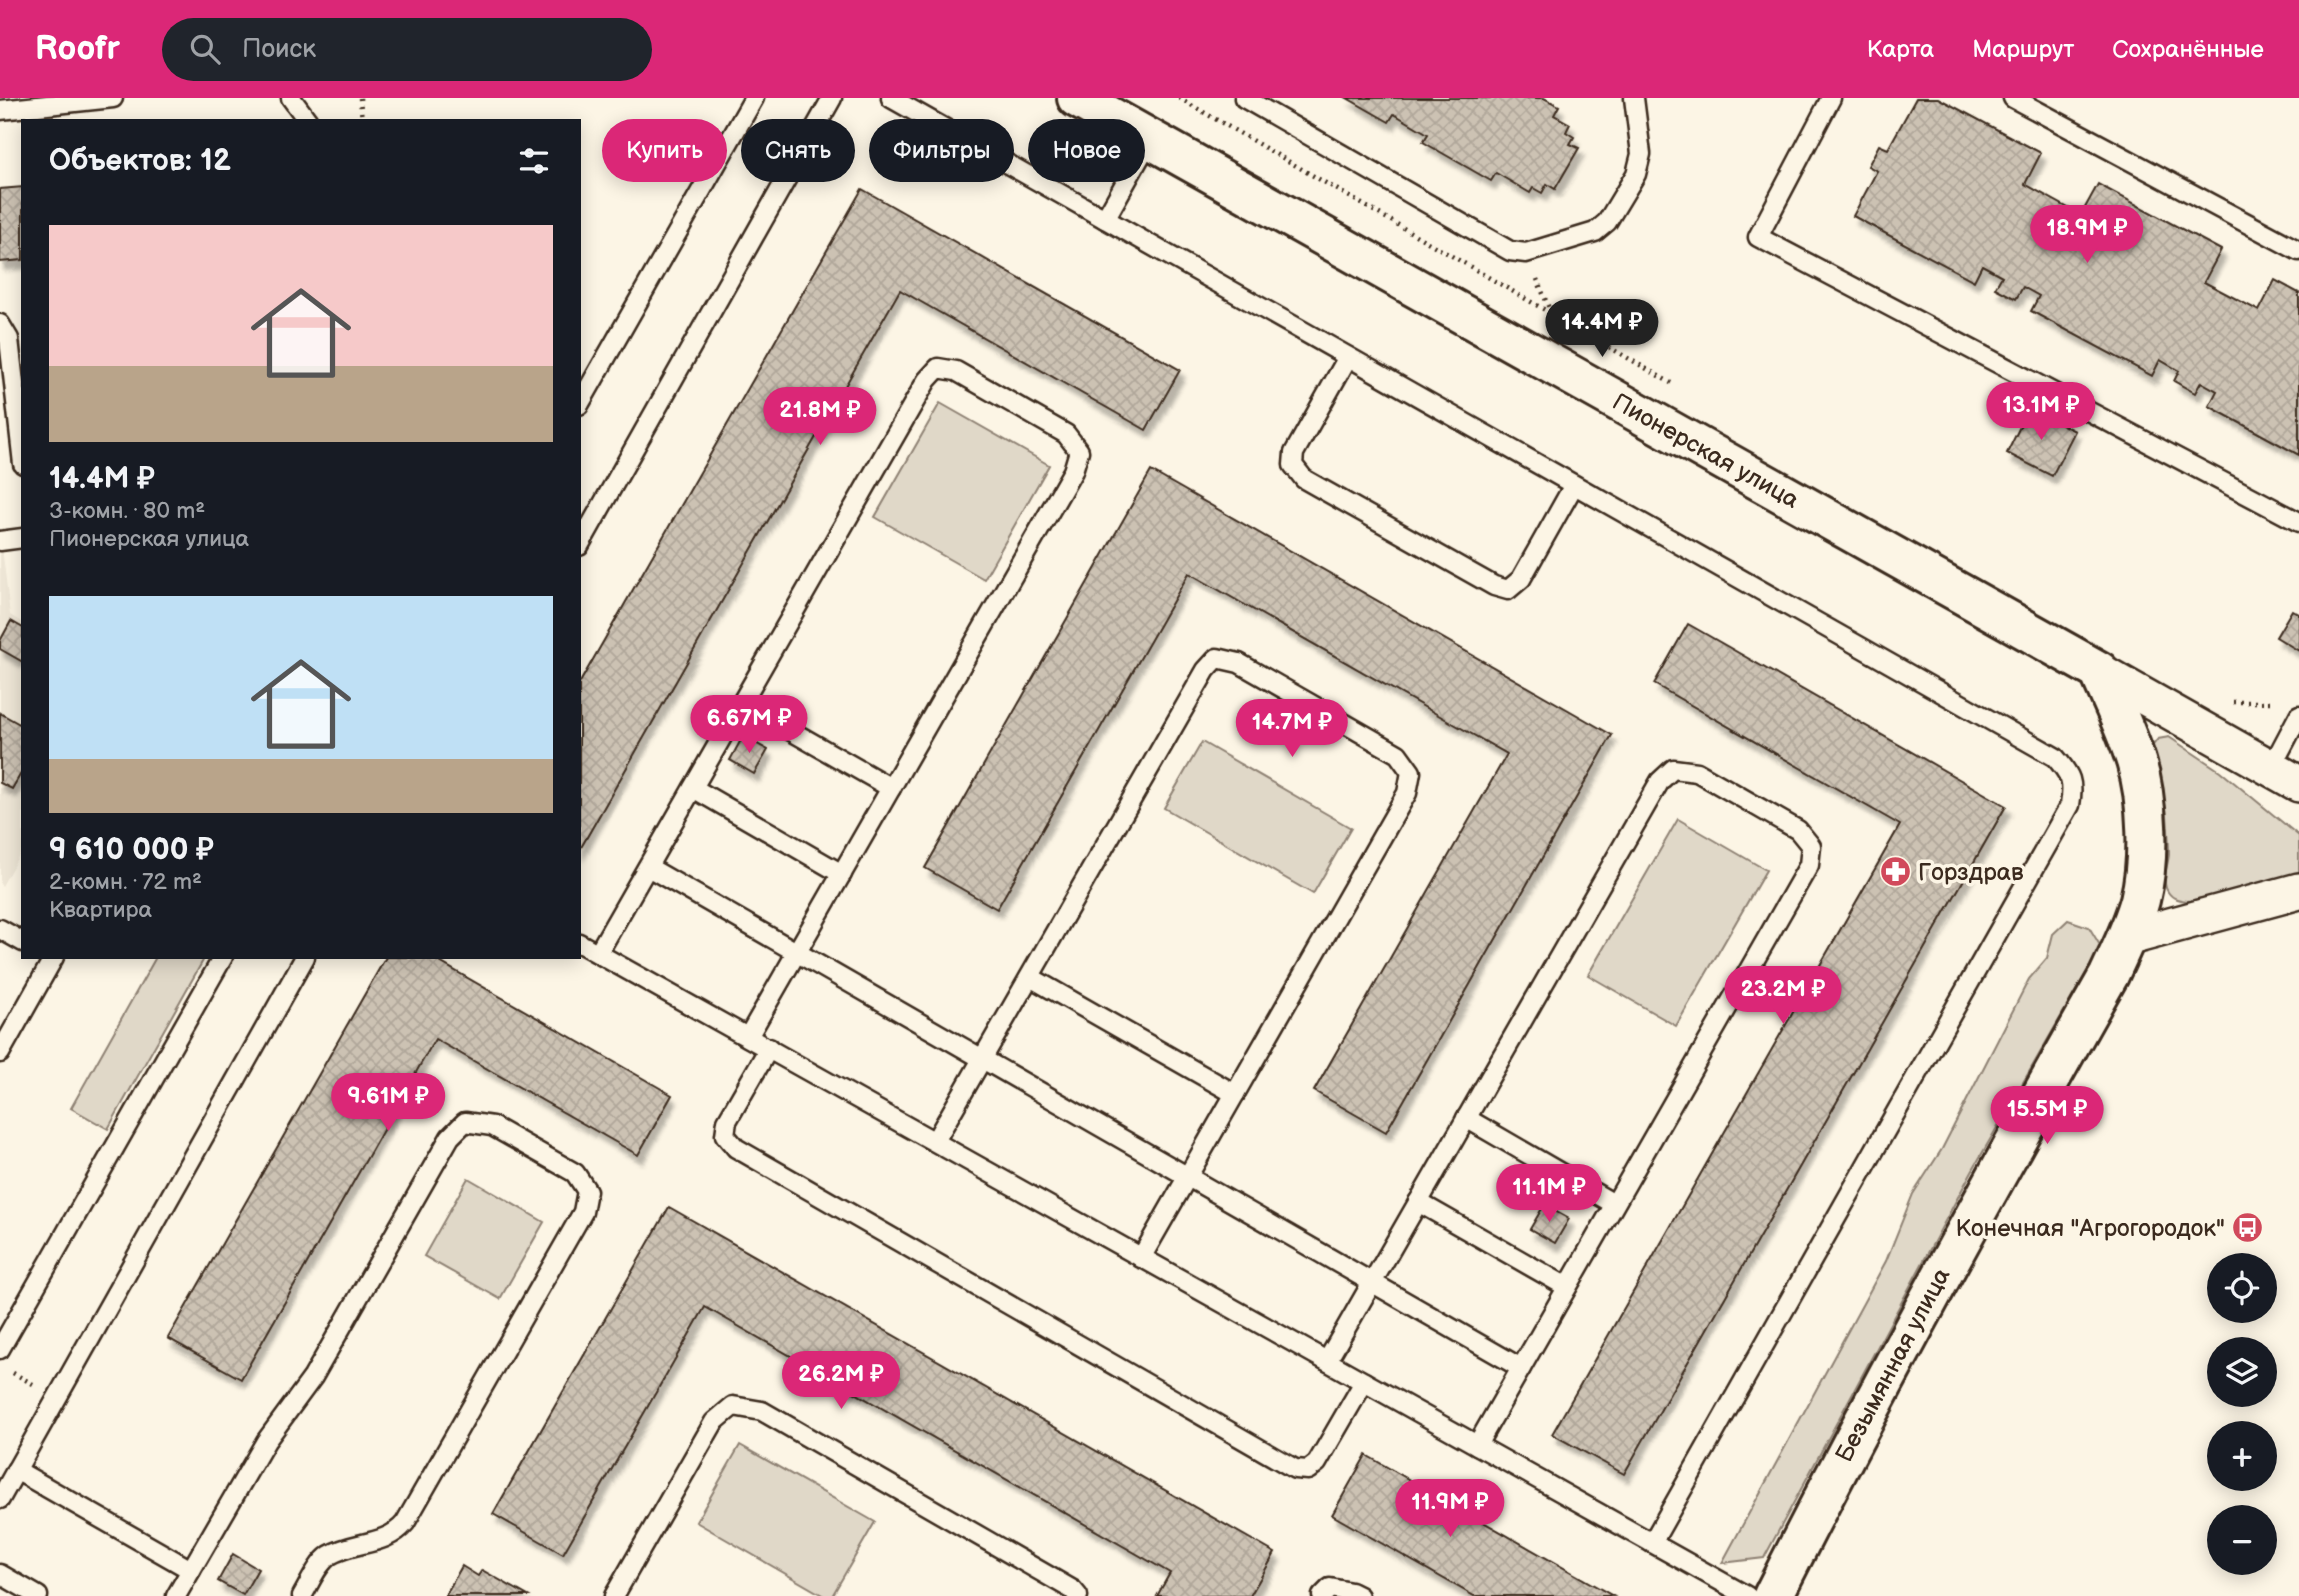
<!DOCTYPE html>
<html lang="ru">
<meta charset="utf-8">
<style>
:root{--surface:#171b24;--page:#20242c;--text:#f1f3f6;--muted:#9ea1a6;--accent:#db2777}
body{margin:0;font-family:"Balsamiq Sans",sans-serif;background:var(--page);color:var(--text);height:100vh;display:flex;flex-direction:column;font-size:26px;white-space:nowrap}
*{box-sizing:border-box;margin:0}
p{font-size:23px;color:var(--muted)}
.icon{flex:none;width:38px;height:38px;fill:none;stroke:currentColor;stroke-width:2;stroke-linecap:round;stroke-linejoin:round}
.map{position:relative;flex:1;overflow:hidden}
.side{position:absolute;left:21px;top:21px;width:560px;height:840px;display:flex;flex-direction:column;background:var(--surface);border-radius:0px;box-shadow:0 4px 18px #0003}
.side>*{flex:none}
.guide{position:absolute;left:602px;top:21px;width:665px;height:63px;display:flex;gap:14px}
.fabs{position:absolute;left:2207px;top:1155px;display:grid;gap:14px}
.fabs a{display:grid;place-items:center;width:70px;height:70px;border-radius:50%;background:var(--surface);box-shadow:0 4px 18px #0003;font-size:35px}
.price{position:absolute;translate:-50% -60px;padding:0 16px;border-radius:24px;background:var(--accent);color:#fff;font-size:23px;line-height:46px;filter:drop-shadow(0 2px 4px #0008)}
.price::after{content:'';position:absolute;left:50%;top:42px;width:21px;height:16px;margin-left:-10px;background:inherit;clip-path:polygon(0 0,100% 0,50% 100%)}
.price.on{background:#222;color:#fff}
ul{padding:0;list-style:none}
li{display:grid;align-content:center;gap:14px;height:371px;padding:0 28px}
li span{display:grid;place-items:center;height:217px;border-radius:0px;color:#555}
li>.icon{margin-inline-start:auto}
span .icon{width:126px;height:126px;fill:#fffc;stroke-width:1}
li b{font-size:30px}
h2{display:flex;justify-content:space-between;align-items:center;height:84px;padding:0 28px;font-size:30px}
.tag{padding:0 24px;border-radius:32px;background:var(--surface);box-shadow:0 4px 18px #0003;font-size:24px;line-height:63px}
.tag.on{background:var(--accent);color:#fff}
header{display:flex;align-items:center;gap:42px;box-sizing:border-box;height:98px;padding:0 35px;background:var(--accent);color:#fff}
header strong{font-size:33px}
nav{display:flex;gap:38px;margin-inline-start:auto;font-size:24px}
.search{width:490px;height:63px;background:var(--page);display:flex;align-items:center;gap:18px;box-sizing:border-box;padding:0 24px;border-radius:38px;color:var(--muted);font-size:26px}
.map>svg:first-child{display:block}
.built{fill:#eee6d6}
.green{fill:#e0d8c8;stroke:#8e8173;stroke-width:2}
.building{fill:url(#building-cross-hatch);stroke:#3b2a1e;stroke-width:2;filter:url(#shadow)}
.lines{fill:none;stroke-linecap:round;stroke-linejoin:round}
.service-casing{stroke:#3b2a1e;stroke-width:23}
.minor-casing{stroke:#3b2a1e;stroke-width:40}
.tertiary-casing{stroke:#3b2a1e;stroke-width:44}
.path{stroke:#3b2a1e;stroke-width:4.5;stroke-dasharray:2 5;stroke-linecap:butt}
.service{stroke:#fcf5e5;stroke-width:18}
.minor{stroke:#fcf5e5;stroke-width:35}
.tertiary{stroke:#fcf5e5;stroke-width:38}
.labels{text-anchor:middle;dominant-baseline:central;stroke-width:7;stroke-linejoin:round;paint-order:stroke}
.street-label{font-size:24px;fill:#3b2a1e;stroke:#fcf5e5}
.poi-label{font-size:24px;fill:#3b2a1e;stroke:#fcf5e5;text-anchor:start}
</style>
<header>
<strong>Roofr</strong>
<div class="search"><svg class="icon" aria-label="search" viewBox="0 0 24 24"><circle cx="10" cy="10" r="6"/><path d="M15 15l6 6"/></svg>Поиск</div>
<nav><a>Карта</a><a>Маршрут</a><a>Сохранённые</a></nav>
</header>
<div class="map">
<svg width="2299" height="1498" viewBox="0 0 2299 1498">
<defs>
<pattern id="building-cross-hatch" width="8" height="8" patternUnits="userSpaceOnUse" patternTransform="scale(1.75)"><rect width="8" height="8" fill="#ccc2b3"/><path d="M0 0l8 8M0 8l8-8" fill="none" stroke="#b0a79a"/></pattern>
<filter id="shadow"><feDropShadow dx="4.5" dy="8" stdDeviation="2" flood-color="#0004"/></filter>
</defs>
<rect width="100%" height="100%" fill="#fcf5e5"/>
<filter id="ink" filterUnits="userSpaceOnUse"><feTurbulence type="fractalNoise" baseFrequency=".0143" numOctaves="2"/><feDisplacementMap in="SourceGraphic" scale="14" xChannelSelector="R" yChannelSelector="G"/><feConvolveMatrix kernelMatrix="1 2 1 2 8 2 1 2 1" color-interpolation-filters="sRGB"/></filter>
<g filter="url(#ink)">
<path class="built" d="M0,431L10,517L23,525V750L2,788L0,786Z"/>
<g class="green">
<path d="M940,305L1049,367L984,481L875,419Z"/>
<path d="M2169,639L2220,673L2299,738V779L2188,803C2177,802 2170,800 2166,790C2162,780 2168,767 2169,757C2169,744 2168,731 2167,718C2165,694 2151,671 2152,648L2158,641Z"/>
<path d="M1202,644L1351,730L1313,796L1164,710Z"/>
<path d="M1678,721L1766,772L1676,928L1588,877Z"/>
<path d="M2068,822L2089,829L2101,849L1972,1073L1764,1460L1722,1465L1886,1163L1913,1096L1942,1051L2029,881L2047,860L2053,836Z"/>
<path d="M156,859H205L108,1031L71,1010Z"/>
<path d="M468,1080L544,1124L500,1201L424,1158Z"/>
<path d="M740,1347L875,1424L832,1498H824L696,1424Z"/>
</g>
<g class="building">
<path d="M1347,0H1544L1559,8L1554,17L1570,26L1566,34L1574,39L1570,46L1579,50L1555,91L1547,86L1542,95L1533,90L1530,95L1496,75L1491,83L1423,44L1428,36L1394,16L1389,24Z"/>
<path d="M1916,0H1938L2041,55L2025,86L2081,117L2098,86L2221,152L2204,184L2259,213L2275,182L2299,195V357L2209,308L2217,293L2201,284L2195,295L2174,283L2179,273L2160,262L2152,278L2031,213L2039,198L2023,189L2016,201L1995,190L2002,178L1982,167L1974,183L1853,118L1877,73L1868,68L1879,47L1888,51Z"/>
<path d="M23,89V162L0,164V91Z"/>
<path d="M862,91L1180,272L1146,332L900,192L579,753V586Z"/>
<path d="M2029,310L2075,333L2052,378L2007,355Z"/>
<path d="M1151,373L1612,637L1386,1034L1314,993L1507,656L1454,626L1189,475L997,811L925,770Z"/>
<path d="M2292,512L2299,516V553L2276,539Z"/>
<path d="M11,523L23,530V564L0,551V543Z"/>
<path d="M1688,526L2006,708L1624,1376L1552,1336L1900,727L1654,586Z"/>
<path d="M0,615L23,628V672L12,691L0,685Z"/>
<path d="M743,638L768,652L754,676L730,662Z"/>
<path d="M386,859H431L672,997L638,1057L435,941L241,1281L168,1240Z"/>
<path d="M1544,1107L1569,1121L1555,1145L1530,1131Z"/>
<path d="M669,1109L1275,1455L1250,1498H1157L1170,1475L705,1209L563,1456L493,1416Z"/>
<path d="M1366,1357L1613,1498H1474L1332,1417Z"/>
<path d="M233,1456L258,1471L243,1497L218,1483Z"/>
<path d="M462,1468L478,1478L482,1472L528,1498H445Z"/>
</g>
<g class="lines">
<defs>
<g id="service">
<path d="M291,0L308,23"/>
<path d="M891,0L1105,121L1150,41"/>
<path d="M1244,0L1510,153L1526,155L1595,134L1607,124L1636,76L1641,56L1634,0"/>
<path d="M1831,0L1758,139L2299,424"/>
<path d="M2013,0L2299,153"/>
<path d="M0,12L113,0"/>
<path d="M1105,121L2055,659C2071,677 2074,684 2070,707L1652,1445"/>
<path d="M0,226L9,241L23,366"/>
<path d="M1348,259L1294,355L1293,367L1304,381L1494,488L1508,492L1521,481L1574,387"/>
<path d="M579,307L754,0"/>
<path d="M0,443L23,440"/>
<path d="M579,448L832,0"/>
<path d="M742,605L891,690"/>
<path d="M2271,670L2299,617"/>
<path d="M693,690L842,776"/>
<path d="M648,769L1521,1270"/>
<path d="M0,831L23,844"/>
<path d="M579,845L1747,1498"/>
<path d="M598,855L927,282L938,270L956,273L1066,336L1079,353L1073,373L748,939"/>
<path d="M1030,879L1235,996"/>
<path d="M769,950L727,1023L725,1037L736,1050L1295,1371L1308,1372L1317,1365L1364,1284"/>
<path d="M0,955L54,859"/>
<path d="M1466,1020L1614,1106"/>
<path d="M935,1043L1206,572L1217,560L1239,565L1398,656L1411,674L1407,695L1141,1160"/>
<path d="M1418,1104L1567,1189"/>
<path d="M0,1251L223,859"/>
<path d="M1327,1263L1660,683L1673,671L1697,674L1798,732L1811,748L1809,767L1477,1347"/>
<path d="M16,1372L191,1472"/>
<path d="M0,1401L305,859"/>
<path d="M0,1476L38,1498"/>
<path d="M176,1498L266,1343L313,1279L450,1039L465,1024L492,1028L575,1075L587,1093L583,1114L405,1425C386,1448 354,1443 330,1457C317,1466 310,1485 302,1498"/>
<path d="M614,1498L714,1324L733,1308L762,1313L1073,1492L1078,1498"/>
<path d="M1322,1498L1330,1490L1351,1494L1359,1498"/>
</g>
<g id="minor">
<path d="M2099,573L2299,686"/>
<path d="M2126,840L2299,793"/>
</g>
<g id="tertiary">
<path id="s1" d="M1077,0L2099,573C2112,603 2126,632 2136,663C2148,702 2150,762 2140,802C2133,828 2120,853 2109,877C1993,1082 1879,1288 1773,1498"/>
</g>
</defs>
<use href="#service" class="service-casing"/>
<use href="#minor" class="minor-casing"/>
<use href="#tertiary" class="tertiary-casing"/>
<g class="path">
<path d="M360,0L362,23"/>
<path d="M1179,0L1671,285"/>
<path d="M1537,181L1551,215"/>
<path d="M2233,604H2274"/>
<path d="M13,1275L33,1286"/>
</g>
<use href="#service" class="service"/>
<use href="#minor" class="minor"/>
<use href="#tertiary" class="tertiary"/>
</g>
</g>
<defs>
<symbol id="pharmacy-disc" viewBox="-11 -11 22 22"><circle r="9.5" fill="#d1495b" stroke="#fcf5e5"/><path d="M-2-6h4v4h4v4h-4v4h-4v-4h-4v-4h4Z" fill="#fff"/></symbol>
<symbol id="bus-disc" viewBox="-11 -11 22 22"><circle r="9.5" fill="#d1495b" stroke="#fcf5e5"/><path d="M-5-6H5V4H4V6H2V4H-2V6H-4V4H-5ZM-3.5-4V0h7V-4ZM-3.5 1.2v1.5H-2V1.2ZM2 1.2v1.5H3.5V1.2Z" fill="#fff"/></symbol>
</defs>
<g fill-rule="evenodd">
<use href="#pharmacy-disc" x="1878" y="756" width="35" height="35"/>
<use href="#bus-disc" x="2230" y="1112" width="35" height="35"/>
</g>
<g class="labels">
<g class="street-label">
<text stroke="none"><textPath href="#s1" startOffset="721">Пионерская улица</textPath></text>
<text transform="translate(1893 1267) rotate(-62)">Безымянная улица</text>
</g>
<g class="poi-label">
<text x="1918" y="774">Горздрав</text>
<text x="2225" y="1130" text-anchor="end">Конечная "Агрогородок"</text>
</g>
</g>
</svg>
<div class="fabs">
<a><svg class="icon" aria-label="locate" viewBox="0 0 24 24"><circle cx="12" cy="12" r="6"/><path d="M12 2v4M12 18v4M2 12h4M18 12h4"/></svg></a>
<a><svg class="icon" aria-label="layers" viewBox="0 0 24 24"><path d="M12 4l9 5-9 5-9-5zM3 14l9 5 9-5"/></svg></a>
<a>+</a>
<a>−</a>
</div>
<b class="price" style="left:2087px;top:167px">18.9M ₽</b>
<b class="price on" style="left:1602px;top:261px">14.4M ₽</b>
<b class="price" style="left:2041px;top:344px">13.1M ₽</b>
<b class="price" style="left:820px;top:349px">21.8M ₽</b>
<b class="price" style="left:749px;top:657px">6.67M ₽</b>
<b class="price" style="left:1292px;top:661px">14.7M ₽</b>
<b class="price" style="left:1783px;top:928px">23.2M ₽</b>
<b class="price" style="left:388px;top:1035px">9.61M ₽</b>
<b class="price" style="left:2047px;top:1048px">15.5M ₽</b>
<b class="price" style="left:1549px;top:1126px">11.1M ₽</b>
<b class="price" style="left:841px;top:1313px">26.2M ₽</b>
<b class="price" style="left:1450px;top:1441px">11.9M ₽</b>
<div class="guide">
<a class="tag on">Купить</a>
<a class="tag">Снять</a>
<a class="tag">Фильтры</a>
<a class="tag">Новое</a>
</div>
<section class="side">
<h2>Объектов: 12<svg class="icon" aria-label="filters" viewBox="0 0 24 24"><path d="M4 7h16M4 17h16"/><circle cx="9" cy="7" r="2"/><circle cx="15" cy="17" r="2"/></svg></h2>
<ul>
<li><span style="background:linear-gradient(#f6c9c9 65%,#b9a48a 0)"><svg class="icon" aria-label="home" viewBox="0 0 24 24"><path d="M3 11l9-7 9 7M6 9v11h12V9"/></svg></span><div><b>14.4M ₽</b><p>3-комн. · 80 m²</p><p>Пионерская улица</p></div></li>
<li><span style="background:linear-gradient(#bfe0f5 75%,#b9a48a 0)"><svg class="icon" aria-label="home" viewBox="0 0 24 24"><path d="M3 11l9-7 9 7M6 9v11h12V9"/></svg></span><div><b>9 610 000 ₽</b><p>2-комн. · 72 m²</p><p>Квартира</p></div></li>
</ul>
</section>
</div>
